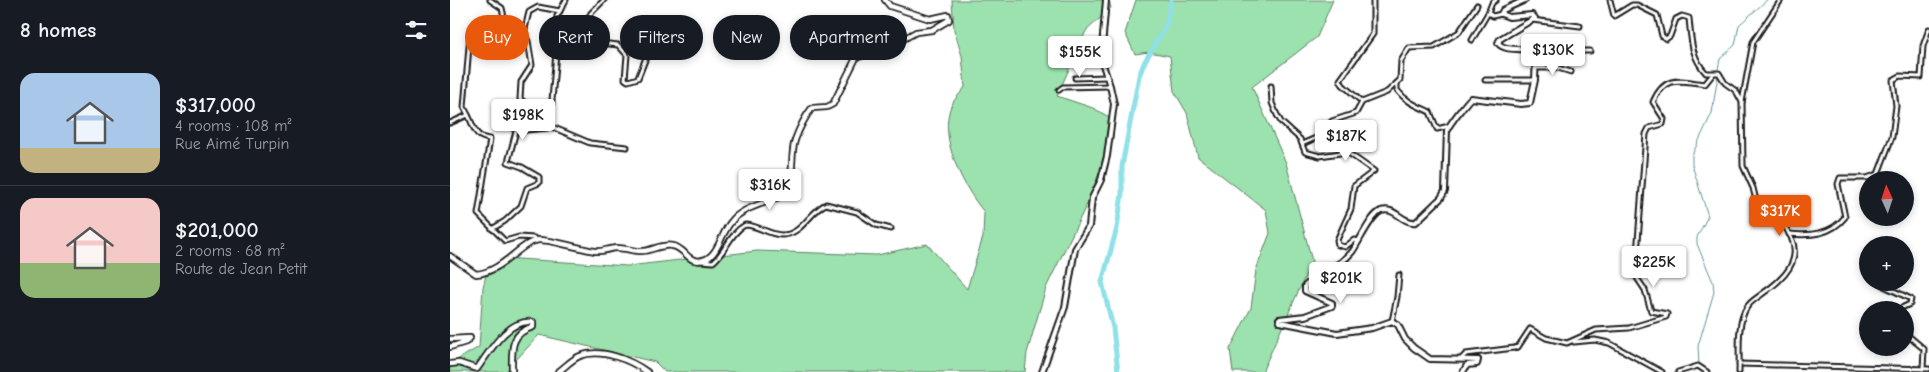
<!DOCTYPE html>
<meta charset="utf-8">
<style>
:root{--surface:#171b24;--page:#242831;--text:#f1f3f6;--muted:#9ea1a6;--line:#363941;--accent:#ea580c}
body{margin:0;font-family:"Comic Neue",sans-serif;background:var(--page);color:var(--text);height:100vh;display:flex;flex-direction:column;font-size:19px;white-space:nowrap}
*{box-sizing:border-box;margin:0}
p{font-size:16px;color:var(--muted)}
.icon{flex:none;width:28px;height:28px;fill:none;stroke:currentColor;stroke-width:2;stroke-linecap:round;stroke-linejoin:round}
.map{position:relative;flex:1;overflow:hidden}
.panel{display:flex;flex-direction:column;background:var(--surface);width:450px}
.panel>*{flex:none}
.banner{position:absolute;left:15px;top:15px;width:475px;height:45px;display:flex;gap:10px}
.needle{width:32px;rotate:357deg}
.fabs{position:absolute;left:1409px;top:171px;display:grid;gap:10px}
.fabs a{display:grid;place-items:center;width:55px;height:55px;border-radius:50%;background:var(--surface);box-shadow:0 2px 8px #0003;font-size:25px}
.price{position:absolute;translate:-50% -42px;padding:0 11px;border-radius:5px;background:#fff;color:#222;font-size:16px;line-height:32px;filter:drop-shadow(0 1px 2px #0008)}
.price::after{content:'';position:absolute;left:50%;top:30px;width:15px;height:11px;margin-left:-8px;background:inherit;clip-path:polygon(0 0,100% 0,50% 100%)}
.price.current{background:var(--accent);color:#fff}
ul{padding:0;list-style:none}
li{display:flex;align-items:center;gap:15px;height:125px;padding:0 20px}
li+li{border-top:1px solid var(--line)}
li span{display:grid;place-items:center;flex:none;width:140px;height:100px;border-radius:15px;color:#555}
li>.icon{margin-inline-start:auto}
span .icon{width:60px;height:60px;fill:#fffc;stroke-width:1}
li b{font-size:21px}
h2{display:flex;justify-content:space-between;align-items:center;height:60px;padding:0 20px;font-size:21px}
.pill{padding:0 18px;border-radius:22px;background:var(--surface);box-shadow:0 2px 8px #0003;font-size:18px;line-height:45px}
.pill.current{background:var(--accent);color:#fff}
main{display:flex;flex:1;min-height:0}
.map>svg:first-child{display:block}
.green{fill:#9ce2ae;stroke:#5c7f65}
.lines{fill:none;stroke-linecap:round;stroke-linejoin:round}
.stream{stroke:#619296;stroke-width:1}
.river{stroke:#8fe0e7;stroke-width:5}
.minor-casing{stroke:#1c1c1c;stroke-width:7}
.tertiary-casing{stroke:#1c1c1c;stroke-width:8}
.secondary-casing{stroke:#1c1c1c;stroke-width:8}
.minor{stroke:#fff;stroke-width:3}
.tertiary{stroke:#fff;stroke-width:4}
.secondary{stroke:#fff;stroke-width:4.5}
</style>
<main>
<section class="panel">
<h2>8 homes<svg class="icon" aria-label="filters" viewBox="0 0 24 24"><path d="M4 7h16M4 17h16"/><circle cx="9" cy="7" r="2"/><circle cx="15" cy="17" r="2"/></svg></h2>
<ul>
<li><span style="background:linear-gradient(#a9c7e8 75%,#c2b280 0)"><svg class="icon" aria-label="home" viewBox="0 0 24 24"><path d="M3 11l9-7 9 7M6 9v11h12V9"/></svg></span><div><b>$317,000</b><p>4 rooms · 108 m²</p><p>Rue Aimé Turpin</p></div></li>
<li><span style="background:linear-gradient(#f6c9c9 65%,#8fb573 0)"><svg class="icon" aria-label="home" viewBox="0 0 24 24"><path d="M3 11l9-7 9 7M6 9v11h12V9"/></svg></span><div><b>$201,000</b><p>2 rooms · 68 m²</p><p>Route de Jean Petit</p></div></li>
</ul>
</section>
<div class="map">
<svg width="1479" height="372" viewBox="0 0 1479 372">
<rect width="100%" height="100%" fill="#fff"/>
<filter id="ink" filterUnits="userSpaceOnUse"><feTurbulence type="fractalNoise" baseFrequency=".02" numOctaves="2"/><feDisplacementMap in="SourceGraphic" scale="10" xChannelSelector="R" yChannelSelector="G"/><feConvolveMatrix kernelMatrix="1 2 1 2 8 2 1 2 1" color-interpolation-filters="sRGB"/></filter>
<g filter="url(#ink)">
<g class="green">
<path d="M502,0H659L661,8L636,31L607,96L643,108L659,117L655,158L637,204L596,288L577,353L575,372H215L205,362L89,335L55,372H0V364L29,347L33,287L36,275L53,258L178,266L307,251L427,255L477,244L517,289L533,237L534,212C513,187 488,138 501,106C504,99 511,93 515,87L512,56L504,30Z"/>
<path d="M686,0H883L867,37L802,87L836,163L862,261L812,372H783L780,349L801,308L806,270L820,233L816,210L748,157L737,113L724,91L720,56L699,52L685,54L675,33Z"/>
</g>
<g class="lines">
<g class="stream">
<path d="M1268,69L1270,59L1285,45L1289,25L1317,0"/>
<path d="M1249,365L1248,346L1264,292L1263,282L1247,244V237L1258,216L1242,165V155L1262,113L1268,75"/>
</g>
<path class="river" d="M668,372L663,328L652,282L667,228L672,194V166L689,76L695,61L716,26L721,0"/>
<defs>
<g id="minor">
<path d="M116,0L107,16V28L133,41L168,45L177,55L175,79L178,81L188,78L197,55L196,44"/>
<path d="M1046,0L1042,3L1038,13L1043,16L1051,14"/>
<path d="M1160,0L1164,16L1182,5H1187L1207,15L1212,36L1216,39L1220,36L1226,19L1232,16L1239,18C1241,39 1241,57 1256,73H1269L1275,83L1286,91L1292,102"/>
<path d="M110,11L88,7L79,12L74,33L78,41L82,65L71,82L70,99L94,117L102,127L140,143L177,147"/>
<path d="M1082,20L1130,26"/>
<path d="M126,37L141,13L154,0"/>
<path d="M1022,40L1038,13"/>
<path d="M1085,53L1088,51H1140"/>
<path d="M1087,68H1108L1121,72"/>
<path d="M625,78L656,77"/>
<path d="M1035,80H1085"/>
<path d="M947,83V90C956,102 968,106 980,112L987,129L999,126"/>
<path d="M821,86L822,103L827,115L831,122L850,139L855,152L870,156L897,152L924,171L904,186L901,209L887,240L888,245L895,247L904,240L909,241"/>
<path d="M609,90L613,87L660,86"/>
<path d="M912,102L937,92L950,80L951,61L959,48L984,47L1009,32L1027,5"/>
<path d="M912,102L893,85L890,80L923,34V0"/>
<path d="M18,115L14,107L20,34L23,29L52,35L56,26L52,8L40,0"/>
<path d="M0,123L18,115C24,126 24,138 40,139L28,214L55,241L69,237L84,238L85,241"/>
<path d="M852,144L868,137L882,121L906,113L912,102"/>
<path d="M42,229L55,221L71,206L77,188L89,183V177L72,167L58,162L66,131L97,128L100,124L108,29"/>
<path d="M1339,234C1360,236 1381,235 1395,217L1388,184L1390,178H1417L1428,174L1442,137L1446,106L1443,80L1450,76L1471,77L1473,46L1479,29"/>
<path d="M251,261L263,262C276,252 280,233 295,225C308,225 319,235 332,235C352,235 360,211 376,204L407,212L426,225L441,229"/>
<path d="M1434,286L1461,299L1460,304L1447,310"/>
<path d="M942,321L947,297L949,275"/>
<path d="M1455,333L1474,349L1473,369"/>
<path d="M1124,342L1145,340L1159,343L1212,372"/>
<path d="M1011,359L1016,354L1064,348L1068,347L1080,329L1096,338L1117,343L1146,330L1179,328L1216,317L1217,314L1201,311L1195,290L1187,278L1186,268L1196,134L1199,128L1213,124L1214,119L1203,102C1215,74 1230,81 1255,84L1263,74"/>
<path d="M1289,364L1479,369"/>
<path d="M1228,372L1248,366L1257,372"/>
<path d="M1289,372C1290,353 1286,324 1297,307C1301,301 1307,298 1312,294C1340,275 1358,253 1331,222L1315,220L1310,217L1303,188L1293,166L1292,102L1303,42L1331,0"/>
</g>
<g id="tertiary">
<path d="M592,372L615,307L625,249L639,226L642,198L651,180L657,156L664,104L660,86L651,59L656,0"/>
<path d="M1013,372L1017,365L1027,364L1028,360L980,359L964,348L955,339L948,325L942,321L922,328L887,333L830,322L829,319L855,316L882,306V303L855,291V286C869,272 889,268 902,252C909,243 920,216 931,211C945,206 952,224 966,222L991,198L995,191L997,130C999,125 1018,100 1021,98L1071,104L1080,103L1085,80L1086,55C1077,44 1057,54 1048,43L1050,39L1085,18L1082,15L1059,17L1051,14L1053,10L1075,0"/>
</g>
<g id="secondary">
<path d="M0,256L26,274C53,272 70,242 89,240C99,239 131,249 145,251C153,252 160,248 167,248C175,248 183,251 190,251C201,252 211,243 223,246C237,249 238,266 256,259C268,254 272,232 281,222C291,208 316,203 331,196C347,181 339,159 345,140C349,129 355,117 362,108L377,107L383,104L406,58L448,42L466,32L482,30L499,20L498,15L480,19L440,6L435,0"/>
<path d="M0,339L20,338L16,342L0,347"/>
<path d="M0,364L9,363L27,369C40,351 57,319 83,322V327C59,333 62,352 62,372"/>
<path d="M108,372C115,367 122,359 130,356C151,348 181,360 197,372"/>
</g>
</defs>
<use href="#minor" class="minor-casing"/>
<use href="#tertiary" class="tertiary-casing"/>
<use href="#secondary" class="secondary-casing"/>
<use href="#minor" class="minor"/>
<use href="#tertiary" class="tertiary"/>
<use href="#secondary" class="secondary"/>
</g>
</g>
</svg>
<div class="fabs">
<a><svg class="needle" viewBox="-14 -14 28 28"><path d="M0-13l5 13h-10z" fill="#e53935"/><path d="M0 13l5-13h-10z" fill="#9ea1a6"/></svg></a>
<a>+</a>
<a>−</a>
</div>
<b class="price" style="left:1103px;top:76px">$130K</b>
<b class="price" style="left:630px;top:78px">$155K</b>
<b class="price" style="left:73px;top:141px">$198K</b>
<b class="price" style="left:896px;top:162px">$187K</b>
<b class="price" style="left:320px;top:211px">$316K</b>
<b class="price current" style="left:1330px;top:237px">$317K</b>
<b class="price" style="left:1204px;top:288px">$225K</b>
<b class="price" style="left:891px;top:304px">$201K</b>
<div class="banner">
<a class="pill current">Buy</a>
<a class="pill">Rent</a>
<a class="pill">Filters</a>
<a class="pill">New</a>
<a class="pill">Apartment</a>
</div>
</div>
</main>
